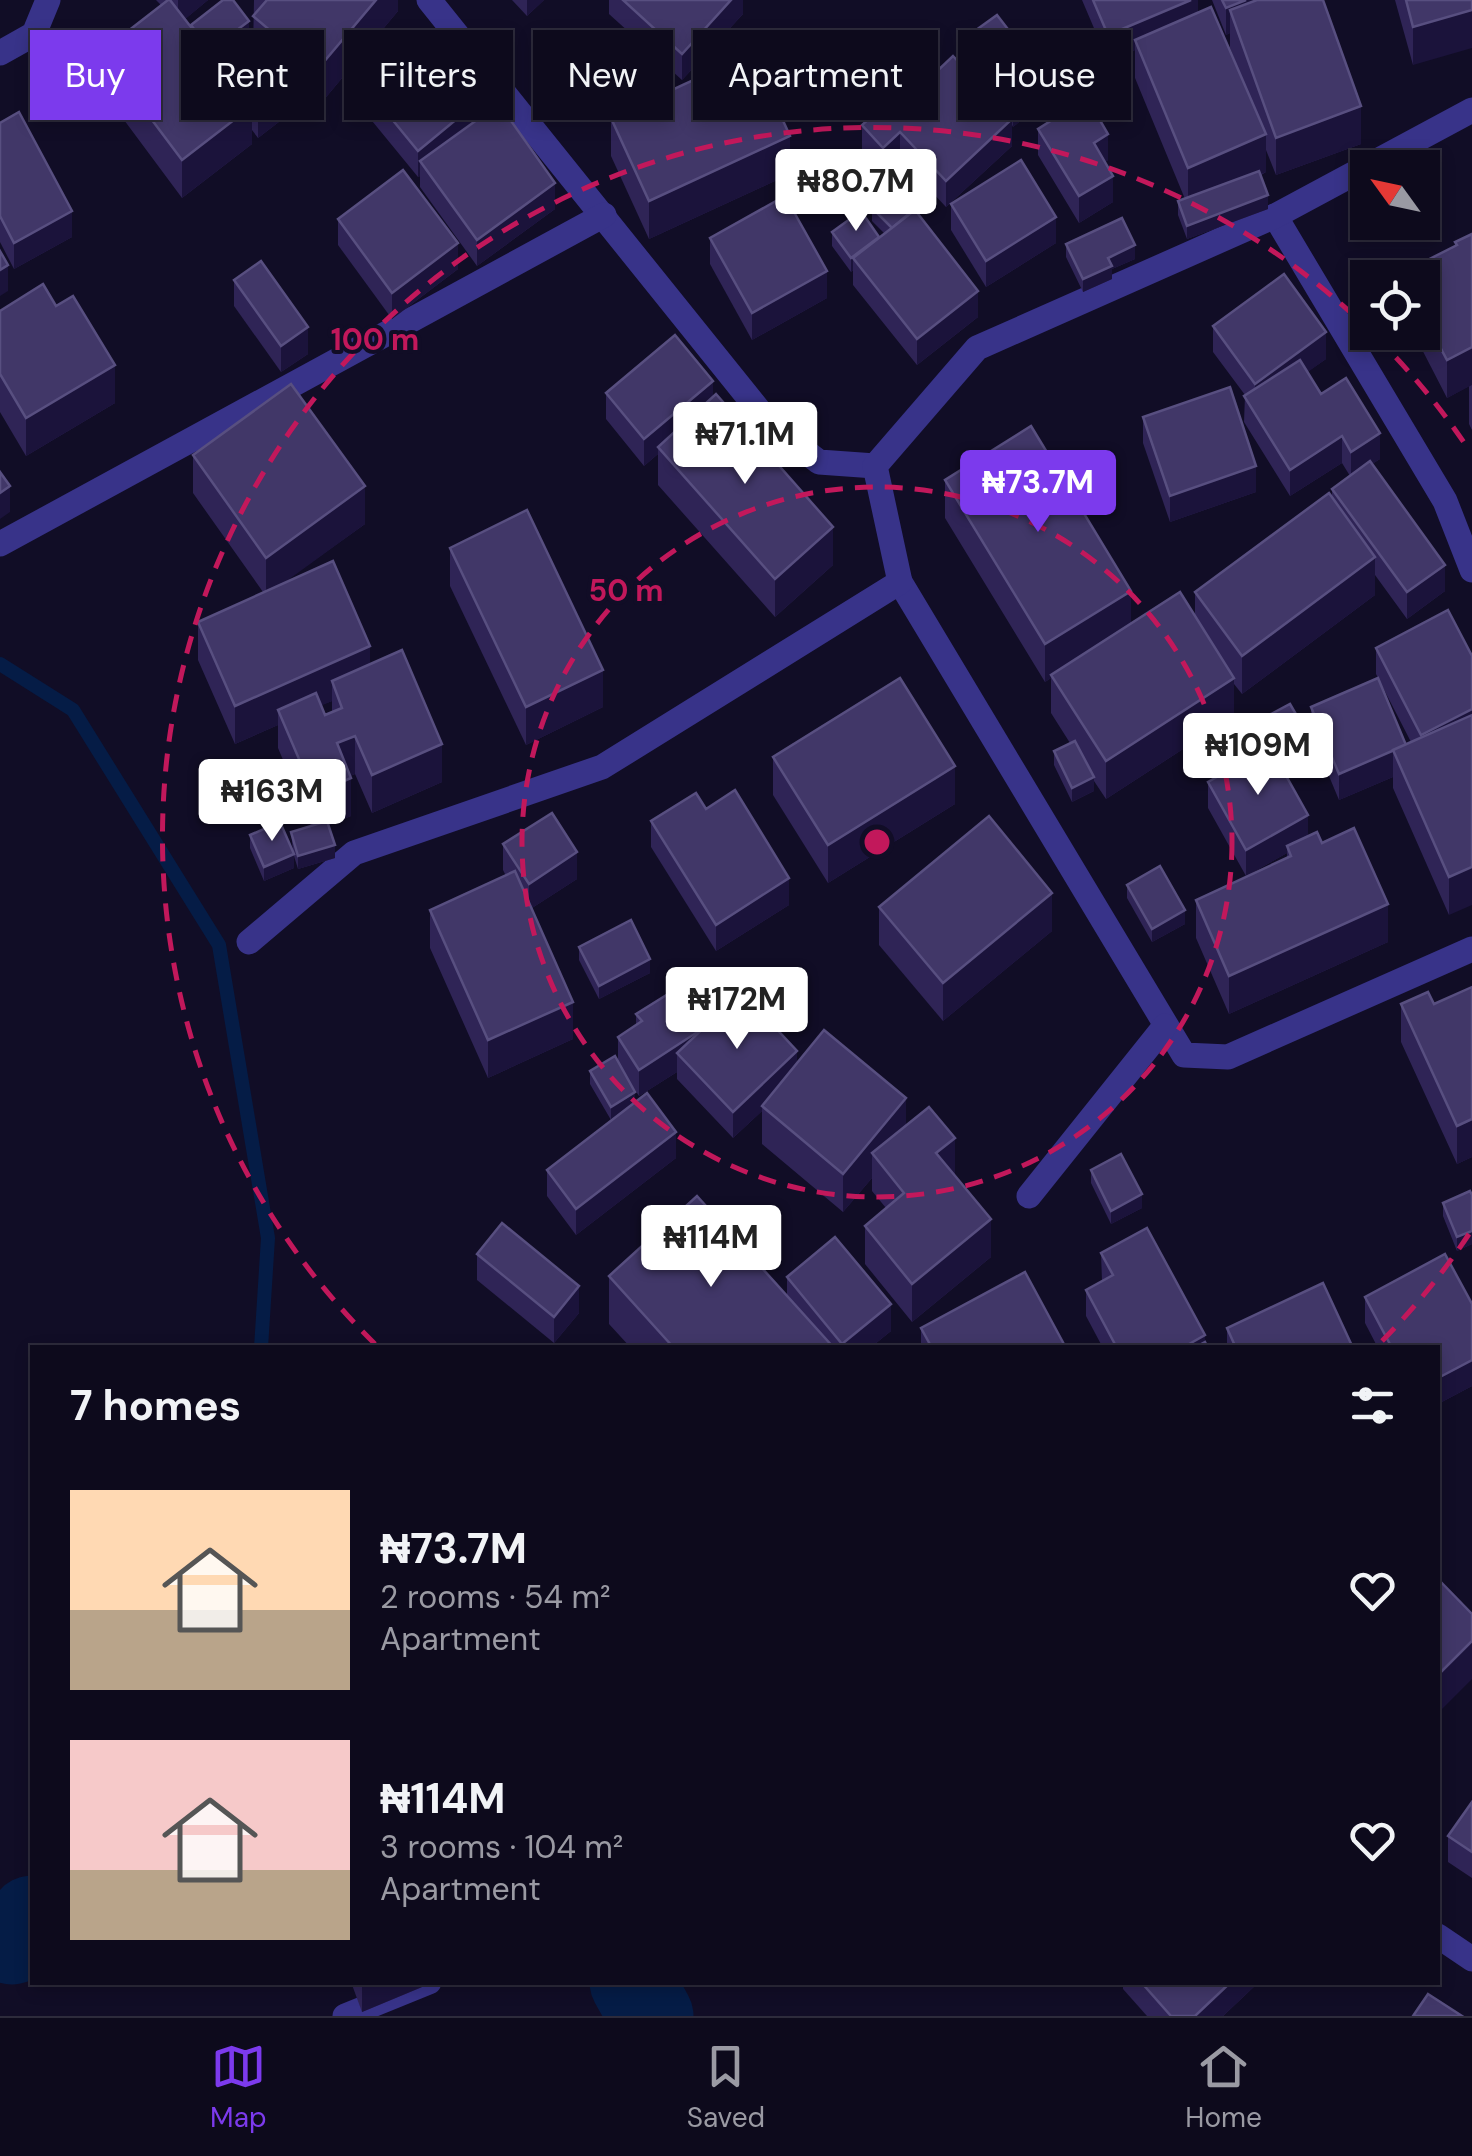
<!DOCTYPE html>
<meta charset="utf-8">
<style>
:root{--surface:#0d0a1c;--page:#1b1829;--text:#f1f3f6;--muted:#9a9aa3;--line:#2d2b3b;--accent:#7c3aed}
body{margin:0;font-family:"DM Sans",sans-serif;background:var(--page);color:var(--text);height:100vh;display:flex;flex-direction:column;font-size:38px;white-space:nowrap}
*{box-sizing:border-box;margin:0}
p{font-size:32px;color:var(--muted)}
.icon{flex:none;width:55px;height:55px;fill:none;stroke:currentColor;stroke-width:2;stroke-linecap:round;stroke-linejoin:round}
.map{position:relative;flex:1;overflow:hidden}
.details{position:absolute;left:30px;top:1345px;width:1410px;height:640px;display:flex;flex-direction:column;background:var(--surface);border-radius:0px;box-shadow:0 5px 15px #0003,0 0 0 2px var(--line)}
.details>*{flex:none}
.banner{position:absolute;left:30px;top:30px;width:1412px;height:90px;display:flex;gap:20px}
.needle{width:65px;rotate:303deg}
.controls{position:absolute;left:1350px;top:150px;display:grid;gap:20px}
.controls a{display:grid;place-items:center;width:90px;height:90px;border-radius:0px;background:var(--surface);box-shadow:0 5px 15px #0003,0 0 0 2px var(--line);font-size:50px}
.price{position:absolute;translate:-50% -85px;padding:0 22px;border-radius:10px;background:#fff;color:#222;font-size:32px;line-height:65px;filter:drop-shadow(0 2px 5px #0008)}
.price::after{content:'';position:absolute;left:50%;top:60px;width:30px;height:22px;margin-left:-15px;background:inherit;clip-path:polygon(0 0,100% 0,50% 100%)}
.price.current{background:var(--accent);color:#fff}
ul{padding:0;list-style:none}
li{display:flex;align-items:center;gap:30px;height:250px;padding:0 40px}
li span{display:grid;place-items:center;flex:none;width:280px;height:200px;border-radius:0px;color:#555}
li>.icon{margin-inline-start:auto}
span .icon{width:120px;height:120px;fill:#fffc;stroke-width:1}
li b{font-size:42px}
h2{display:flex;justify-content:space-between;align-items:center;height:120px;padding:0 40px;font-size:42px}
.pill{padding:0 35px;border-radius:0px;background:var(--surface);box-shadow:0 5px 15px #0003,0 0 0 2px var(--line);font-size:35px;line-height:90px}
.pill.current{background:var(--accent);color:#fff}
.tab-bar{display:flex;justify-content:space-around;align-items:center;height:140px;border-top:2px solid var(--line);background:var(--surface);font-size:28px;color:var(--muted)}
.tab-bar a{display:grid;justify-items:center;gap:5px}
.tab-bar .current{color:var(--accent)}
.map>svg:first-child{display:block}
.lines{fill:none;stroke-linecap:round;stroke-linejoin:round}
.stream{stroke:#051c46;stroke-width:14}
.river{stroke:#051c46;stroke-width:85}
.street{stroke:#383389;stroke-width:25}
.wall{fill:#2f2456;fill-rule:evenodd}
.shaded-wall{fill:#1b133b}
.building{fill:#413768;stroke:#584f80;stroke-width:2.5}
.ring{fill:none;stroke:#c2185b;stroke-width:5;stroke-dasharray:18 12}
.centre{fill:#c2185b;stroke:#110d26;stroke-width:5}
.ring-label{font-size:30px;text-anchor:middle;font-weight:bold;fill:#c2185b;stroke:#110d26;stroke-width:8;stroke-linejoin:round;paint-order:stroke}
</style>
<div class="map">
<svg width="1472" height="2016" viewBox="0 0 1472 2016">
<rect width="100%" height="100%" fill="#110d26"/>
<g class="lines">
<path class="stream" d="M0,664L73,710L219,945L268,1238L261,1348"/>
<g class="river">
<path d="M0,1935L12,1942L32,1918"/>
<path d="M632,1982L651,2016"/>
</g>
<g class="street">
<path d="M429,0L769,423L819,462L875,466"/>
<path d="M0,53L34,34L48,0"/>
<path d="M1275,216L1445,501L1472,570"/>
<path d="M0,544L604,215"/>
<path d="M900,582L1184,1055L1228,1057L1472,949"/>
<path d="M249,942L354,853L602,767L900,582L875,466L977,348L1275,216L1472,110"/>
<path d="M1029,1196L1165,1026"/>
<path d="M1438,1936L1472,1959"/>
<path d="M345,2016L429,1982"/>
</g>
</g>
<g class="wall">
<path d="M156,0H208L185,19L191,27L249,46L253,51L254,0H398V11L317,108L261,61L284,118L258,138L252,130V144L182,198L101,89V52L161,5Z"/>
<path d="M512,0H544L527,16Z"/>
<path d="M609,0H743V14L682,80L609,14Z"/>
<path d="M1082,0H1198V13L1236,63L1230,48V33L1226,35L1212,0H1323L1361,144L1276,175L1266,150V172L1261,175L1268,209L1187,239L1178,215V201L1185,199L1135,78V50L1108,61Z"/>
<path d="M1395,0H1472L1413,65Z"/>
<path d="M965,38L1044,102L1013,127L1012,125V146L946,207L900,158L883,174L862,151V125L893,113L985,90L965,65Z"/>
<path d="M368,90L487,113L555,209L477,266L420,187V176L418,177L368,116Z"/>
<path d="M611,118L790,174L649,239L611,156Z"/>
<path d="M0,123L72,237L14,269L0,242Z"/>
<path d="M1038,129L1108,160L1105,162L1113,202L1079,223L1038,155Z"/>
<path d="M951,204L1056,243L986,287L951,230Z"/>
<path d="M872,208L918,214L978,317L917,365L853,285V270L851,272L832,246V232L879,238L885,234L872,221Z"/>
<path d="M338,219L458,269L392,319L338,245Z"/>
<path d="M1472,234V430L1469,424V386L1447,398L1413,332H1422V278H1402V273L1455,246V242Z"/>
<path d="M710,238L827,298L752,340L710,264Z"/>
<path d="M1066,244L1135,259L1112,269V279L1083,292L1066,257Z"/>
<path d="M234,280L308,354L281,372L234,306Z"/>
<path d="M0,311L115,403L26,456L0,412Z"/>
<path d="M1213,326L1326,359L1307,372L1321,394L1380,459L1372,464L1445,591L1407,619L1375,575V595L1242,694L1234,684V716L1106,799L1094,781V791L1072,802L1054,765V751L1070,743L1051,713V678L1045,682L945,518V480L1131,624L1195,616V592L1332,498V489L1350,476L1342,463L1290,496L1244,422L1245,395L1213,352Z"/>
<path d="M606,393L713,398L833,565L775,617L658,485V454L644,466L606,419Z"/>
<path d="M1143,417L1256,492L1170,522L1143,443Z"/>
<path d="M193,455L365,524L281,584L370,665L442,782L372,813L355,774L350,776L351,816L329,825L335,858L298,869L294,856V868L264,881L250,848V835L293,851L291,832L311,826L278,748V725L235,744L198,660V622L263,592L193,493ZM332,701V713L325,715L321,705Z"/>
<path d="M450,548L603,707L526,745L450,586Z"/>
<path d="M1376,648L1472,656L1449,915L1393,788V777L1339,800L1311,733V707L1406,745L1411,742L1376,674Z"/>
<path d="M1256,722L1311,754L1283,770L1308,836L1322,843L1388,942L1229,1014L1196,938V900L1287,858V853L1246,876L1208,808V782L1264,750L1256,736Z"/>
<path d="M773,757L955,804L828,883L773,795Z"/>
<path d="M706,809L789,905L716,951L651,847V821Z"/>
<path d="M503,844L577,879L532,908L573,1039L488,1078L430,948V910L506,876L503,870Z"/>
<path d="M1127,885L1185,924L1152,942L1127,898Z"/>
<path d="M879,907L1052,931L943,1021L879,945Z"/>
<path d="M579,947L650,973L599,999L579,960Z"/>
<path d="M1472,987V1182V1157L1457,1164L1401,1042V1004H1434Z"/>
<path d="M636,1014L699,1032L797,1064L906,1125L955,1176L991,1257L912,1322L865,1264V1226L886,1208L872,1191V1178L843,1212L762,1144V1111L733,1138L677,1079V1072L639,1096L627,1078L635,1102L676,1158L576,1235L547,1196V1170L611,1120L590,1084V1071L618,1061V1037L636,1025Z"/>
<path d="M1091,1170L1142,1208L1111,1224L1091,1183Z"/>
<path d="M1472,1195V1244L1457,1251L1443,1216V1203Z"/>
<path d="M1101,1253L1205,1343L1208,1348H1103L1086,1316V1290L1102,1281Z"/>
<path d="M477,1254L579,1313L554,1343L477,1280Z"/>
<path d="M1445,1254L1472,1304V1386L1438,1404V1348H1378L1365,1323V1297Z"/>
<path d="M609,1276L787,1295V1277L891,1331L870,1348H631L609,1324Z"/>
<path d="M921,1328L1066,1348H921Z"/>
<path d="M1227,1328L1353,1348H1227Z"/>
<path d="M1472,1802V1878L1448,1862V1836Z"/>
<path d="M351,1982H434L362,2012Z"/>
<path d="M1123,1982H1259L1223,2016H1147L1123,1989Z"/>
</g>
<g class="shaded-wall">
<path d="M178,0H208L178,25Z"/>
<path d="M376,0H398V11L317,108V70Z"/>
<path d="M527,0H544L527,16Z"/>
<path d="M731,0H743V14L682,80V54Z"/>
<path d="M1191,0H1198V23L1135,40V50L1108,61V35Z"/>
<path d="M1246,0H1301L1230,10V33L1226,35V8Z"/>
<path d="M1472,10V48L1413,65V27Z"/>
<path d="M249,21V47L237,30Z"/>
<path d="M1044,76V102L1013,127V100Z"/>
<path d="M284,91V118L258,138V112Z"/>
<path d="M487,94V121L420,161V176L418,177V151Z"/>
<path d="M252,106V144L182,198V160Z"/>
<path d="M1361,106V144L1276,175V138Z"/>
<path d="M1012,119V146L946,207V181Z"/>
<path d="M900,132V158L883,174V148Z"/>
<path d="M1108,134V160L1094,170V143Z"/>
<path d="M1266,134V172L1188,206V168Z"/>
<path d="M790,136V174L649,239V201Z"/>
<path d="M1113,176V202L1079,223V196Z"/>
<path d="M555,183V209L477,266V240Z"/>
<path d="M1268,195V209L1187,239V226Z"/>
<path d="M72,211V237L14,269V243Z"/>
<path d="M1056,217V243L986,287V261Z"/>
<path d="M879,237L853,258V270L851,272V258Z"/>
<path d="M458,243V269L392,319V293Z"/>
<path d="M1135,245V259L1112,269V279L1083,292V279L1108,258Z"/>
<path d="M8,265V291L0,296V270Z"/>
<path d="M827,271V298L752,340V313Z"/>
<path d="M978,291V317L917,365V339Z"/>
<path d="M308,327V354L281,372V346Z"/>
<path d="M1326,332V359L1255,410V384Z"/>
<path d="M1472,347V385L1447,398V360Z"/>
<path d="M115,365V403L26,456V418Z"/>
<path d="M713,381V407L658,447V454L644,466V439Z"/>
<path d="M1380,433V459L1351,478V452Z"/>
<path d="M1342,436V463L1290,496V470Z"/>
<path d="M1256,466V492L1170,522V496Z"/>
<path d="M10,486V512L0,519V493Z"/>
<path d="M365,486V524L266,596V558Z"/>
<path d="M833,527V565L775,617V579Z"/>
<path d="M1375,557V595L1242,694V656Z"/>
<path d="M1445,565V591L1407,619V592Z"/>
<path d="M1131,591V629L1051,675V678L1045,682V644Z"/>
<path d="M370,646V684L332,681V701L283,722L278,710V725L235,744V706Z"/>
<path d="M603,670V707L526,745V707Z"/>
<path d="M1234,678V716L1106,799V761Z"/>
<path d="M1472,709V735L1421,761V735Z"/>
<path d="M355,736V774L337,781V743Z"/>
<path d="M1311,740V754L1277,774V760Z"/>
<path d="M442,744V782L372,813V775Z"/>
<path d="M1393,751V777L1339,800V774Z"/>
<path d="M955,766V804L828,883V845Z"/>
<path d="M1094,777V791L1072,802V788Z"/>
<path d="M351,778V816L314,832V794Z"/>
<path d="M1308,815V841L1287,846V853L1246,876V850Z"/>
<path d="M335,845V858L298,869V856Z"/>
<path d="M577,852V879L529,910V884Z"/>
<path d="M294,854V868L264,881V867Z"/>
<path d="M1472,867V905L1449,915V877Z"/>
<path d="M789,878V905L716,951V925Z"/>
<path d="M1052,893V931L943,1021V983Z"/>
<path d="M1388,904V942L1229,1014V976Z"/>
<path d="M1185,910V924L1152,942V929Z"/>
<path d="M650,959V973L599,999V986Z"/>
<path d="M573,1002V1039L488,1078V1040Z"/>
<path d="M699,1031L677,1053V1072L639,1096V1070Z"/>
<path d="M797,1051V1077L762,1106V1111L733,1138V1112Z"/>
<path d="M635,1092V1105L611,1120V1107Z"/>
<path d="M906,1098V1136L872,1153V1178L843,1212V1174Z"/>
<path d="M1472,1119V1157L1457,1164V1126Z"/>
<path d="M676,1132V1158L576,1235V1209Z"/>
<path d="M955,1138V1176L936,1153Z"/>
<path d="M1142,1194V1208L1111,1224V1211Z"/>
<path d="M991,1219V1257L912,1322V1284Z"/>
<path d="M1472,1231V1244L1457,1251V1237Z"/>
<path d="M579,1286V1313L554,1343V1317Z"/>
<path d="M891,1304V1331L870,1348H842V1344Z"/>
<path d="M1205,1335V1348H1182Z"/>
<path d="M1472,1360V1386L1438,1404V1378Z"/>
<path d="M1472,1641V1679L1438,1713V1675Z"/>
<path d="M362,1982H434L362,2012Z"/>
<path d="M1231,1982H1259L1223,2016H1195Z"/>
</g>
<g class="building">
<path d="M168,0H170L252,106L182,160L101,52Z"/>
<path d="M223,0H233L249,21L237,30L284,91L258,112L191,25Z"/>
<path d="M267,0H376L317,70L253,16Z"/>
<path d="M623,0H731L682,54Z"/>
<path d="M1093,0H1191L1108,35Z"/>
<path d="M1222,0H1246L1226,8Z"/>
<path d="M1257,0H1323L1361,106L1276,138L1230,10Z"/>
<path d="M1406,0H1472V10L1413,27Z"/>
<path d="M1211,7L1266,134L1188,168L1135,40Z"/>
<path d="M997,15L1044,76L1013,100L965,38Z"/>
<path d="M436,33L487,94L418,151L368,90Z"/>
<path d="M752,53L790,136L649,201L611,118Z"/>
<path d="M953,56L1012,119L946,181L900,132L883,148L862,125L885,104L893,113Z"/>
<path d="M1087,98L1108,134L1094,143L1113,176L1079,196L1038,129Z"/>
<path d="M499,104L555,183L477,240L420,161Z"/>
<path d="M19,112L72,211L14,243L0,216V123Z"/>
<path d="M1021,160L1056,217L986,261L951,204Z"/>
<path d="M403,170L458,243L392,293L338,219Z"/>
<path d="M1259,171L1268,195L1187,226L1178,201Z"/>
<path d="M895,184L918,206L892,228L872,208Z"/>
<path d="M785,196L827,271L752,313L710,238Z"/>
<path d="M915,210L978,291L917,339L853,258Z"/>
<path d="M861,211L879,237L851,258L832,232Z"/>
<path d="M1122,218L1135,245L1108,258L1112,266L1083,279L1066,244Z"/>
<path d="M1472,234V347L1447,360L1422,313V278H1404L1402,273L1457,245L1455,242Z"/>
<path d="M0,251L8,265L0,270Z"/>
<path d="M261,261L308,327L281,346L234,280Z"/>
<path d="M1284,274L1326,332L1255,384L1213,326Z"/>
<path d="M43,284L56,306L73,296L115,365L26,418L0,374V311Z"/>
<path d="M675,335L713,381L644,439L606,393Z"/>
<path d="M1300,360L1321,394L1346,378L1380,433L1351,452L1342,436L1290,470L1244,396Z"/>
<path d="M291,384L365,486L266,558L193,455Z"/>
<path d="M1230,387L1256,466L1170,496L1143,417Z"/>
<path d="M716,394L833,527L775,579L658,447Z"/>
<path d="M1031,426L1131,591L1045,644L945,480Z"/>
<path d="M1370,461L1445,565L1407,592L1332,489Z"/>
<path d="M0,472L10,486L0,493Z"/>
<path d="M1329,493L1375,557L1242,656L1195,592Z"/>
<path d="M527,510L603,670L526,707L450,548Z"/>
<path d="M333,561L370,646L235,706L198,622Z"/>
<path d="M1180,592L1234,678L1106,761L1051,675Z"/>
<path d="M1448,610L1472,656V709L1421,735L1376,648Z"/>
<path d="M402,650L442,744L372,775L355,736L337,743L351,778L314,794L278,710L316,693L325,715L342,708L332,681Z"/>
<path d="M900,678L955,766L828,845L773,757Z"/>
<path d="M1378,678L1406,745L1339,774L1311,707Z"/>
<path d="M1290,704L1311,740L1277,760L1256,722Z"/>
<path d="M1472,715V867L1449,877L1393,750Z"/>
<path d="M1075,741L1094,777L1072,788L1054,751Z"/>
<path d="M1270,747L1308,815L1246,850L1208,782Z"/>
<path d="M735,790L789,878L716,925L651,821L696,793L706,809Z"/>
<path d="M552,813L577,852L529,884L503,844Z"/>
<path d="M989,816L1052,893L943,983L879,907Z"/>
<path d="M327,821L335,845L298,856L291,832Z"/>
<path d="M280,822L294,854L264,867L250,835Z"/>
<path d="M1354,828L1388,904L1229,976L1196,900L1291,856L1287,846L1317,832L1322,843Z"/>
<path d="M1160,866L1185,910L1152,929L1127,885Z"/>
<path d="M515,871L573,1002L488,1040L430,910Z"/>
<path d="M631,920L650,959L599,986L579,947Z"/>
<path d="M1472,987V1119L1457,1126L1401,1004L1428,992L1434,1004Z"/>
<path d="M673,991L699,1031L639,1070L618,1037L642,1021L636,1014Z"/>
<path d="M742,992L797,1051L733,1112L677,1053Z"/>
<path d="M824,1030L906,1098L843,1174L762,1106Z"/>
<path d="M615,1056L635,1092L611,1107L590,1071Z"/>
<path d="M647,1093L676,1132L576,1209L547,1170Z"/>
<path d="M929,1107L955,1138L936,1153L991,1219L912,1284L865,1226L904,1193L872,1153Z"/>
<path d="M1121,1154L1142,1194L1111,1211L1091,1170Z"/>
<path d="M1470,1191L1472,1195V1231L1457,1237L1443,1203Z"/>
<path d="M697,1196L834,1348H674L609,1276Z"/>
<path d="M502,1223L579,1286L554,1317L477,1254Z"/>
<path d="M1147,1228L1205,1335L1182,1348H1117L1086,1290L1113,1275L1101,1253Z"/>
<path d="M835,1237L891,1304L842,1344L787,1277Z"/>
<path d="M1445,1254L1472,1304V1360L1438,1378V1348H1392L1365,1297Z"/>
<path d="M1025,1272L1066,1348H932L921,1328Z"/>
<path d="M1323,1283L1353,1348H1236L1227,1328Z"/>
<path d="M1205,1342L1208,1348H1194Z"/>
<path d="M1438,1579L1472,1614V1641L1438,1675Z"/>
<path d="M1472,1802V1852L1448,1836Z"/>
<path d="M1141,1982H1231L1195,2016H1171Z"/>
<path d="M1428,1994L1462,2016H1413Z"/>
</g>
<g class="ring">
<circle cx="877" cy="842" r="355"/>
<path d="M1469 1234A710 710 0 0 1 1379 1344M375 1344A710 710 0 0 1 1366 327M1375 336A710 710 0 0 1 1469 450"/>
</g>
<circle cx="877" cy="842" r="15" class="centre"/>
<g class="ring-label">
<text x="375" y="350">100 m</text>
<text x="626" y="601">50 m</text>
</g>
</svg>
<div class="controls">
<a><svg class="needle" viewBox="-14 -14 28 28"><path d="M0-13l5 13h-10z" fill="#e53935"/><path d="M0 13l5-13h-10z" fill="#9a9aa3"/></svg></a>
<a><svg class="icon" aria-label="locate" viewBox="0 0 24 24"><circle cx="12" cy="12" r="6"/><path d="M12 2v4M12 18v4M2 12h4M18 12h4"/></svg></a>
</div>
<b class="price" style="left:856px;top:234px">₦80.7M</b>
<b class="price" style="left:745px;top:487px">₦71.1M</b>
<b class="price current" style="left:1038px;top:535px">₦73.7M</b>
<b class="price" style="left:1258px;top:798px">₦109M</b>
<b class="price" style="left:272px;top:844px">₦163M</b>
<b class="price" style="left:737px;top:1052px">₦172M</b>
<b class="price" style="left:711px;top:1290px">₦114M</b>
<div class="banner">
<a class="pill current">Buy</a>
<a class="pill">Rent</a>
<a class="pill">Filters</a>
<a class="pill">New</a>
<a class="pill">Apartment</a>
<a class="pill">House</a>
</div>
<section class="details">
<h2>7 homes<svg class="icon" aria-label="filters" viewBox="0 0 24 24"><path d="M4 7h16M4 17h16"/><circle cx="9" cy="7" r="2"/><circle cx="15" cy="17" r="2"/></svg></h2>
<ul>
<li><span style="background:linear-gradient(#ffd9b3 60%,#b9a48a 0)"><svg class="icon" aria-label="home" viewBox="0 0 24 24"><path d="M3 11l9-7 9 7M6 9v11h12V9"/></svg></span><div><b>₦73.7M</b><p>2 rooms · 54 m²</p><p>Apartment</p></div><svg class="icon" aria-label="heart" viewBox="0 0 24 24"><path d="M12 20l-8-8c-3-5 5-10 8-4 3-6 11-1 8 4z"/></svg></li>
<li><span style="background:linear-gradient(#f6c9c9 65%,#b9a48a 0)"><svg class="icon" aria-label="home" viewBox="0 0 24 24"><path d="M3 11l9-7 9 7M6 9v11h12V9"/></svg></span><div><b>₦114M</b><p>3 rooms · 104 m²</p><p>Apartment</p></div><svg class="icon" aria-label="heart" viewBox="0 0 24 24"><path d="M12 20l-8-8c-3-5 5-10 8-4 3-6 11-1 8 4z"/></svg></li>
</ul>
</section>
</div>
<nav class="tab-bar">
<a class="current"><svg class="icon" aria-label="map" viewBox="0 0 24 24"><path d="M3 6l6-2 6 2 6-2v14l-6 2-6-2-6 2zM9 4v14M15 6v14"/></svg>Map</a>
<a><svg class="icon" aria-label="saved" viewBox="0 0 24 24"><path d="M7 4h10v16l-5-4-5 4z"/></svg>Saved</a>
<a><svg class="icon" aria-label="home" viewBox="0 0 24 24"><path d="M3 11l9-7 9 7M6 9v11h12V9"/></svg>Home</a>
</nav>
